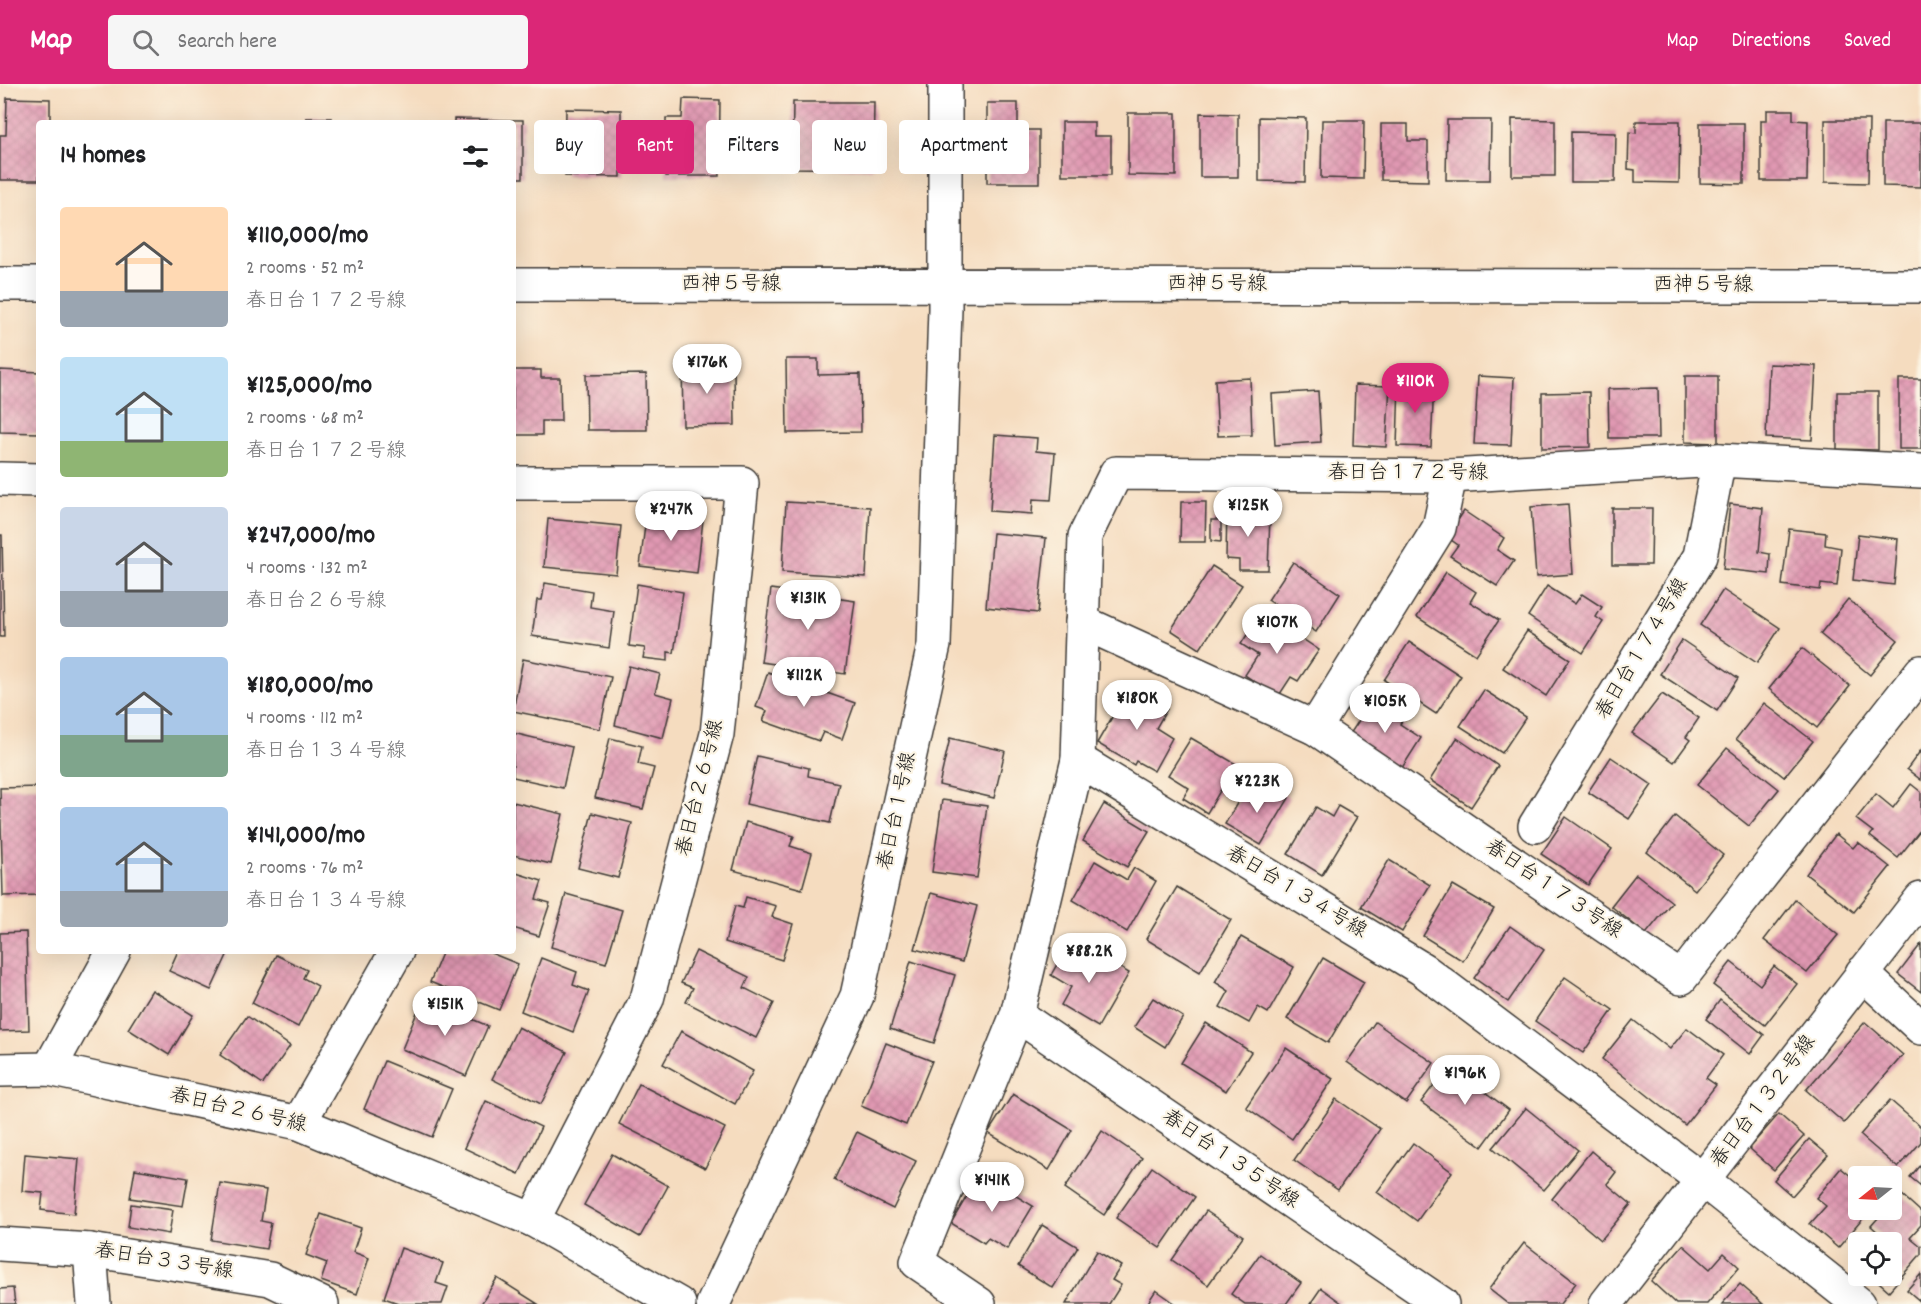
<!DOCTYPE html>
<meta charset="utf-8">
<style>
:root{--surface:#fff;--page:#f6f6f6;--text:#202124;--muted:#757577;--accent:#db2777}
body{margin:0;font-family:Dekko,"Klee One",sans-serif;background:var(--page);color:var(--text);height:100vh;display:flex;flex-direction:column;font-size:22px;white-space:nowrap}
*{box-sizing:border-box;margin:0}
p{font-size:20px;color:var(--muted)}
.icon{flex:none;width:33px;height:33px;fill:none;stroke:currentColor;stroke-width:2;stroke-linecap:round;stroke-linejoin:round}
.map{position:relative;flex:1;overflow:hidden}
.drawer{position:absolute;left:36px;top:36px;width:480px;height:834px;display:flex;flex-direction:column;background:var(--surface);border-radius:6px;box-shadow:0 6px 24px #0002}
.drawer>*{flex:none}
.hud{position:absolute;left:534px;top:36px;width:570px;height:54px;display:flex;gap:12px}
.needle{width:39px;rotate:252deg}
.buttons{position:absolute;left:1848px;top:1082px;display:grid;gap:12px}
.buttons a{display:grid;place-items:center;width:54px;height:54px;border-radius:6px;background:var(--surface);box-shadow:0 6px 24px #0002;font-size:30px}
.price{position:absolute;translate:-50% -51px;padding:0 14px;border-radius:21px;background:#fff;color:#222;font-size:20px;line-height:39px;filter:drop-shadow(0 2px 3px #0008)}
.price::after{content:'';position:absolute;left:50%;top:36px;width:18px;height:14px;margin-left:-9px;background:inherit;clip-path:polygon(0 0,100% 0,50% 100%)}
.price.selected{background:var(--accent);color:#fff}
ul{padding:0;list-style:none}
li{display:flex;align-items:center;gap:18px;height:150px;padding:0 24px}
li span{display:grid;place-items:center;flex:none;width:168px;height:120px;border-radius:6px;color:#555}
li>.icon{margin-inline-start:auto}
span .icon{width:72px;height:72px;fill:#fffc;stroke-width:1}
li b{font-size:26px}
h2{display:flex;justify-content:space-between;align-items:center;height:72px;padding:0 24px;font-size:26px}
.pill{padding:0 21px;border-radius:6px;background:var(--surface);box-shadow:0 6px 24px #0002;font-size:21px;line-height:54px}
.pill.selected{background:var(--accent);color:#fff}
header{display:flex;align-items:center;gap:36px;box-sizing:border-box;height:84px;padding:0 30px;background:var(--accent);color:#fff}
header strong{font-size:28px}
nav{display:flex;gap:33px;margin-inline-start:auto;font-size:21px}
.search{width:420px;height:54px;background:var(--page);display:flex;align-items:center;gap:15px;box-sizing:border-box;padding:0 21px;border-radius:6px;color:var(--muted);font-size:22px}
.map>svg:first-child{display:block}
.building{fill:url(#building-cross-hatch)}
.lines{fill:none;stroke-linecap:round;stroke-linejoin:round}
.street-casing{stroke:#3d3934;stroke-width:36}
.secondary-casing{stroke:#3d3934;stroke-width:36}
.street{stroke:#fff;stroke-width:33}
.secondary{stroke:#fff;stroke-width:33}
.labels{text-anchor:middle;dominant-baseline:central;stroke-width:4.5;stroke-linejoin:round;paint-order:stroke}
.street-label{font-size:20px;fill:#1c1c1c;stroke:#fcf5e5}
</style>
<header>
<strong>Map</strong>
<div class="search"><svg class="icon" aria-label="search" viewBox="0 0 24 24"><circle cx="10" cy="10" r="6"/><path d="M15 15l6 6"/></svg>Search here</div>
<nav><a>Map</a><a>Directions</a><a>Saved</a></nav>
</header>
<div class="map">
<svg width="1921" height="1220" viewBox="0 0 1921 1220">
<defs>
<pattern id="building-cross-hatch" width="8" height="8" patternUnits="userSpaceOnUse" patternTransform="scale(1.5)"><rect width="8" height="8" fill="#e098b2"/><path d="M0 0l8 8M0 8l8-8" fill="none" stroke="#c08298"/></pattern>
</defs>
<rect width="100%" height="100%" fill="#fcf5e5"/>
<filter id="ink" filterUnits="userSpaceOnUse"><feTurbulence type="fractalNoise" baseFrequency=".0167" numOctaves="2"/><feDisplacementMap in="SourceGraphic" scale="12" xChannelSelector="R" yChannelSelector="G"/><feConvolveMatrix kernelMatrix="1 2 1 2 8 2 1 2 1" color-interpolation-filters="sRGB"/></filter>
<filter id="wash" filterUnits="userSpaceOnUse"><feTurbulence type="fractalNoise" baseFrequency=".008" numOctaves="4" result="noise"/><feDisplacementMap in="SourceGraphic" scale="24" xChannelSelector="R" yChannelSelector="G"/><feGaussianBlur stdDeviation="1.35" result="paint"/><feColorMatrix in="noise" values="0 0 0 0 0 0 0 0 0 0 0 0 0 0 0 0 0 1.4 0 .05"/><feComposite in="paint" operator="in"/></filter>
<g filter="url(#wash)">
<rect width="100%" height="100%" fill="#f5dcbf"/>
<g id="blocks">
<g class="building">
<path d="M7,14L50,15V39H39V96H0V51H6Z"/>
<path d="M683,15L720,16L719,92H666V34H682Z"/>
<path d="M793,18H874L873,85L792,84Z"/>
<path d="M987,19H1018V46H1039V99H987Z"/>
<path d="M566,25L621,26V93L565,92Z"/>
<path d="M1767,26H1793V36L1808,37L1807,97H1761V36H1767Z"/>
<path d="M1128,29H1176V92L1128,91Z"/>
<path d="M1200,29L1238,30V93H1200Z"/>
<path d="M1259,33L1306,34L1305,98L1259,97Z"/>
<rect x="306" y="34" width="26" height="5"/>
<path d="M454,35L523,36V94H513V39H454Z"/>
<path d="M1512,35L1555,36V92H1512Z"/>
<path d="M1322,36H1364L1363,95L1321,94Z"/>
<path d="M1447,36H1491L1490,96H1446Z"/>
<path d="M1825,36H1869L1868,99L1825,98Z"/>
<path d="M1636,37H1680L1679,99L1635,98V86L1628,85L1629,48L1636,49Z"/>
<path d="M1062,38H1094V52H1111V91H1062Z"/>
<path d="M1700,39H1744V100L1700,99Z"/>
<path d="M1883,39H1921V103L1883,102Z"/>
<path d="M1381,40H1408V57H1428V97L1381,96Z"/>
<path d="M1571,48L1616,49L1615,98H1571Z"/>
<path d="M682,274H711V289H734L735,341L683,342Z"/>
<path d="M786,275H818V291L860,290L861,348L787,349Z"/>
<path d="M1769,280L1816,282L1812,356L1766,354Z"/>
<path d="M0,286L39,288V349L0,348Z"/>
<path d="M513,286H541V294H560L561,337H542V351H513Z"/>
<path d="M646,290L647,346H587L586,291Z"/>
<path d="M1478,292L1514,294L1511,361L1474,360Z"/>
<path d="M1685,292H1718V359L1685,358Z"/>
<path d="M1250,294L1252,351L1218,352L1215,296Z"/>
<rect x="1899" y="295" width="22" height="70"/>
<path d="M1399,298L1434,299L1431,363L1397,362Z"/>
<path d="M1355,301L1390,302L1386,363L1353,361Z"/>
<path d="M1658,304L1659,354H1609L1608,305Z"/>
<path d="M1318,307L1321,358L1275,361L1272,310Z"/>
<path d="M1589,308L1590,363L1542,364V309Z"/>
<path d="M1837,308H1878V366L1837,365Z"/>
<path d="M995,351L1037,354L1036,367L1055,369L1051,416L1033,415L1032,430L990,427Z"/>
<path d="M786,418L870,423L866,493L782,488Z"/>
<path d="M1181,418H1206L1205,458H1180Z"/>
<path d="M1568,420L1573,490L1536,493L1531,423Z"/>
<path d="M1730,420L1763,424L1759,468L1770,470L1769,490L1723,485Z"/>
<path d="M1227,421L1251,422L1252,432H1270L1268,486H1239V476L1226,475Z"/>
<path d="M1612,424H1652L1651,481H1612Z"/>
<path d="M647,425L681,429V434L703,436L697,489L640,482Z"/>
<path d="M1464,427L1504,454L1497,466L1514,477L1497,502L1450,472L1458,461L1447,453Z"/>
<path d="M548,435L621,442L616,490L544,483Z"/>
<path d="M1211,436H1221V458L1211,457Z"/>
<path d="M1789,445L1826,449L1825,461L1841,464L1837,502L1821,500L1820,506L1782,501Z"/>
<path d="M993,449L1046,454L1038,529L986,523Z"/>
<path d="M1858,450L1898,455L1894,501L1853,496Z"/>
<path d="M0,451H2L4,553H0Z"/>
<path d="M1293,478L1340,510L1316,548L1268,516Z"/>
<path d="M1212,482L1242,501L1200,565L1171,546Z"/>
<path d="M1446,488L1476,508L1470,518L1499,536L1476,571L1417,533Z"/>
<path d="M545,499L592,507L590,523L614,527L609,564L532,552L537,516H542Z"/>
<path d="M637,500L683,508L674,569L668,568V577L643,574L645,564L629,562Z"/>
<path d="M1547,502L1575,520L1582,510L1602,523L1596,533L1603,538L1583,569L1528,532Z"/>
<path d="M771,505L855,517L845,590L761,578Z"/>
<path d="M1723,506L1780,544L1757,579L1700,541Z"/>
<path d="M1848,515L1898,556L1870,591L1820,550Z"/>
<path d="M1262,528L1319,566L1298,597L1291,593L1278,613L1245,591L1258,571L1241,560Z"/>
<path d="M1527,547L1570,575L1546,612L1503,584Z"/>
<path d="M1682,556L1738,594L1717,627L1660,590Z"/>
<path d="M1409,558L1461,592L1436,630L1384,596Z"/>
<path d="M1802,564L1850,602L1817,644L1769,605Z"/>
<path d="M523,575L611,593L600,645L513,627Z"/>
<path d="M629,582L660,590L655,609L673,614L663,654L615,641Z"/>
<path d="M768,588L855,619L842,655L823,648L819,657L763,637L767,627L756,623Z"/>
<path d="M1129,604L1167,625L1156,644L1172,654L1154,687L1136,677L1134,681L1097,659Z"/>
<path d="M1484,606L1526,633L1502,669L1460,642Z"/>
<path d="M1662,610L1699,634L1686,653L1690,656L1674,678L1632,649Z"/>
<path d="M1375,612L1406,631L1400,640L1421,654L1400,687L1348,653Z"/>
<path d="M1764,619L1813,657L1784,693L1736,655Z"/>
<path d="M513,649L572,663L563,704L513,693Z"/>
<path d="M610,654L642,662L638,680L654,684L643,725L595,714Z"/>
<path d="M950,654L1005,667L994,714L939,701Z"/>
<path d="M1191,654L1236,680L1207,729L1183,714L1189,704L1168,691Z"/>
<path d="M1457,654L1498,682L1471,723L1430,696Z"/>
<path d="M1727,664L1779,705L1749,742L1697,701Z"/>
<path d="M1921,666V696L1907,685Z"/>
<path d="M757,672L809,684L808,692L839,699L830,739L746,720Z"/>
<path d="M1611,673L1652,701L1629,735L1588,708Z"/>
<path d="M1911,700L1921,708V745L1898,774L1870,752L1873,748L1856,735L1876,710L1893,724Z"/>
<path d="M1247,702L1266,714L1273,703L1289,714L1261,761L1225,740Z"/>
<path d="M39,703V811L3,812L0,704Z"/>
<path d="M942,716L987,722L977,794L932,788Z"/>
<path d="M513,718L563,730L551,780L513,771Z"/>
<path d="M1104,720L1149,747L1127,783L1083,757Z"/>
<path d="M1338,722L1357,733L1322,791L1288,770L1316,723L1332,733Z"/>
<path d="M592,729L632,739L618,794L578,784Z"/>
<path d="M1675,732L1723,771L1695,806L1647,768Z"/>
<path d="M1566,733L1612,765L1588,801L1541,770Z"/>
<path d="M746,738L794,752L790,762L812,769L802,805L733,786Z"/>
<path d="M1836,750L1853,764L1858,758L1890,783L1854,828L1806,790Z"/>
<path d="M1389,776L1430,801L1402,848L1361,823Z"/>
<path d="M1095,777L1127,796L1134,784L1156,797L1127,848L1073,816Z"/>
<path d="M513,788L542,797L536,815L550,819L539,852L513,844Z"/>
<path d="M1636,790L1672,818L1646,850L1611,822Z"/>
<path d="M1453,801L1494,825L1463,877L1423,852Z"/>
<path d="M1177,803L1231,836L1200,888L1146,855Z"/>
<path d="M931,809L977,822L962,878L915,865Z"/>
<path d="M566,810L622,826L606,879L551,863Z"/>
<path d="M746,813L776,822L772,833L793,840L782,876L725,858L735,822L743,824Z"/>
<path d="M1795,816L1838,851L1807,889L1764,856Z"/>
<path d="M1510,842L1544,866L1508,918L1474,894Z"/>
<path d="M26,848L29,946L0,947V849Z"/>
<path d="M1241,853L1294,883L1268,929L1258,923L1249,939L1220,923L1229,907L1215,898Z"/>
<path d="M1921,860V908L1898,890Z"/>
<path d="M1068,861L1089,873L1092,867L1129,889L1098,943L1061,921L1071,903L1051,891Z"/>
<path d="M178,867H229L211,906L169,887Z"/>
<path d="M443,867H486L518,880L499,926L430,898Z"/>
<path d="M696,867L749,893L744,904L774,919L756,954L686,918L693,904L681,899Z"/>
<path d="M276,871L307,886L303,894L318,902L298,943L252,919Z"/>
<path d="M541,874L577,888L573,901L589,907L573,948L521,927Z"/>
<path d="M1323,874L1364,898L1328,959L1287,935Z"/>
<path d="M911,877L955,891L934,959L890,945Z"/>
<path d="M1731,878L1760,901L1774,882L1797,900L1765,941L1713,901Z"/>
<path d="M1565,893L1613,926L1583,969L1535,937Z"/>
<path d="M152,906L193,931L169,971L128,945Z"/>
<path d="M423,914L488,942L466,992L402,965Z"/>
<path d="M1153,914L1183,933L1165,963L1134,943Z"/>
<path d="M1720,916L1764,951L1750,970L1706,935Z"/>
<path d="M247,932L290,962L263,1000L220,971Z"/>
<path d="M1633,936L1670,965L1687,944L1723,971L1706,994L1716,1001L1685,1041L1602,975Z"/>
<path d="M1375,938L1434,979L1406,1019L1347,978Z"/>
<path d="M1865,938L1903,971L1844,1039L1806,1006Z"/>
<path d="M1206,939L1251,968L1226,1007L1181,979Z"/>
<path d="M518,943L567,968L541,1020L492,995Z"/>
<path d="M681,947L753,987L735,1020L663,980Z"/>
<path d="M886,959L932,977L906,1041L861,1022Z"/>
<path d="M1286,964L1333,995L1292,1055L1246,1023Z"/>
<path d="M384,977L452,1005L432,1053L364,1025Z"/>
<path d="M1449,981L1509,1026L1482,1063L1421,1018Z"/>
<path d="M639,1000L725,1044L705,1084L619,1040Z"/>
<path d="M1013,1010L1072,1046L1049,1086L988,1049Z"/>
<path d="M1336,1015L1380,1045L1338,1106L1294,1076Z"/>
<path d="M1890,1016L1921,1043V1058L1898,1084L1860,1051Z"/>
<path d="M486,1017L541,1043L519,1090L464,1064Z"/>
<path d="M1526,1024L1578,1066L1544,1106L1493,1064Z"/>
<path d="M1779,1030L1804,1052L1774,1086L1749,1064Z"/>
<path d="M1102,1047L1142,1074L1104,1131L1065,1104Z"/>
<path d="M857,1048L916,1077L893,1125L834,1096Z"/>
<path d="M1809,1055L1828,1071L1792,1112L1774,1096Z"/>
<path d="M1413,1059L1452,1088L1417,1137L1377,1108Z"/>
<path d="M1591,1067L1616,1088L1607,1100L1631,1120L1601,1156L1552,1115Z"/>
<path d="M25,1070L79,1075L74,1130L41,1126L43,1109L22,1107Z"/>
<path d="M612,1070L668,1102L640,1153L584,1121Z"/>
<path d="M1921,1080V1102L1910,1093Z"/>
<path d="M1152,1083L1195,1113L1160,1164L1116,1134Z"/>
<path d="M1841,1084L1858,1098V1125H1871L1838,1164L1810,1140L1826,1122L1816,1114Z"/>
<path d="M135,1085L188,1094L183,1122L130,1114Z"/>
<path d="M980,1090L1033,1122L1007,1165L988,1154L984,1159L951,1139Z"/>
<path d="M220,1099L266,1106L261,1137L271,1139L266,1165L211,1156Z"/>
<path d="M1900,1109L1921,1128V1141L1910,1153L1921,1162V1170L1889,1207L1871,1191H1892V1158H1873L1880,1150L1871,1142L1886,1125H1892V1119Z"/>
<path d="M131,1120L173,1126L169,1150L128,1143Z"/>
<path d="M1206,1127L1243,1152L1208,1201L1172,1176Z"/>
<path d="M321,1130L361,1144L353,1168L369,1174L357,1210L321,1197L327,1179L306,1171Z"/>
<path d="M1042,1141L1078,1163L1053,1204L1018,1182Z"/>
<path d="M1524,1159L1576,1199L1560,1220H1508L1489,1205Z"/>
<path d="M1683,1161L1710,1185L1724,1169L1739,1183L1707,1220H1676L1651,1197Z"/>
<path d="M401,1164L443,1179L436,1199L448,1203L442,1220H401L384,1214Z"/>
<path d="M1097,1167L1121,1182L1112,1196L1121,1201L1109,1220H1066Z"/>
<path d="M1260,1170L1301,1199L1286,1220H1245L1231,1210Z"/>
<path d="M1921,1190V1218L1907,1206Z"/>
<path d="M497,1194L538,1220H481Z"/>
<path d="M1740,1200L1763,1220H1722Z"/>
<path d="M13,1204L15,1220H0V1205Z"/>
<path d="M1321,1204L1343,1220H1310Z"/>
<path d="M1156,1206L1176,1220H1147Z"/>
</g>
</g>
</g>
<g filter="url(#ink)">
<use href="#blocks" fill-opacity="0" stroke="#3d3934" stroke-width="1.5"/>
<g class="lines">
<defs>
<g id="street">
<path d="M0,395L39,396"/>
<path d="M513,399H742L717,650L647,915L533,1136"/>
<path d="M1082,538L1315,644L1681,894L1921,588"/>
<path d="M1315,644L1439,444L1450,392"/>
<path d="M1078,676L1085,452L1116,389L1450,392L1719,376L1921,387"/>
<path d="M1535,742L1700,472L1719,376"/>
<path d="M1862,889L1921,944"/>
<path d="M1017,931L1442,1220"/>
<path d="M49,985L114,867"/>
<path d="M0,986L49,985L299,1039L533,1136L679,1220"/>
<path d="M299,1039L397,867"/>
<path d="M0,1160L90,1166L270,1195L322,1220"/>
<path d="M90,1166L94,1220"/>
<path d="M979,1220L917,1178L1017,931L1078,676L1422,885L1704,1097L1859,1220"/>
<path d="M1606,1220L1921,815"/>
</g>
<g id="secondary">
<path d="M0,200H39"/>
<path d="M513,201L1921,202"/>
<path d="M713,1220L857,912L934,561L945,225V0"/>
</g>
</defs>
<use href="#street" class="street-casing"/>
<use href="#secondary" class="secondary-casing"/>
<use href="#street" class="street"/>
<use href="#secondary" class="secondary"/>
</g>
</g>
<g class="labels">
<g class="street-label">
<text x="731" y="201">西神５号線</text>
<text x="1217" y="201">西神５号線</text>
<text x="1703" y="202">西神５号線</text>
<text x="1408" y="390">春日台１７２号線</text>
<text transform="translate(1643 565) rotate(-59)">春日台１７４号線</text>
<text transform="translate(701 704) rotate(-76)">春日台２６号線</text>
<text transform="translate(898 727) rotate(-78)">春日台１号線</text>
<text transform="translate(1553 806) rotate(34)">春日台１７３号線</text>
<text transform="translate(1296 809) rotate(31)">春日台１３４号線</text>
<text transform="translate(1764 1018) rotate(-53)">春日台１３２号線</text>
<text transform="translate(238 1027) rotate(13)">春日台２６号線</text>
<text transform="translate(1230 1076) rotate(34)">春日台１３５号線</text>
<text transform="translate(164 1178) rotate(9)">春日台３３号線</text>
</g>
</g>
</svg>
<div class="buttons">
<a><svg class="needle" viewBox="-14 -14 28 28"><path d="M0-13l5 13h-10z" fill="#e53935"/><path d="M0 13l5-13h-10z" fill="#757577"/></svg></a>
<a><svg class="icon" aria-label="locate" viewBox="0 0 24 24"><circle cx="12" cy="12" r="6"/><path d="M12 2v4M12 18v4M2 12h4M18 12h4"/></svg></a>
</div>
<b class="price" style="left:707px;top:311px">¥176K</b>
<b class="price selected" style="left:1415px;top:330px">¥110K</b>
<b class="price" style="left:1248px;top:454px">¥125K</b>
<b class="price" style="left:671px;top:458px">¥247K</b>
<b class="price" style="left:808px;top:547px">¥131K</b>
<b class="price" style="left:1277px;top:571px">¥107K</b>
<b class="price" style="left:804px;top:624px">¥112K</b>
<b class="price" style="left:1137px;top:647px">¥180K</b>
<b class="price" style="left:1385px;top:650px">¥105K</b>
<b class="price" style="left:1257px;top:730px">¥223K</b>
<b class="price" style="left:1089px;top:900px">¥88.2K</b>
<b class="price" style="left:445px;top:953px">¥151K</b>
<b class="price" style="left:1465px;top:1022px">¥196K</b>
<b class="price" style="left:992px;top:1129px">¥141K</b>
<div class="hud">
<a class="pill">Buy</a>
<a class="pill selected">Rent</a>
<a class="pill">Filters</a>
<a class="pill">New</a>
<a class="pill">Apartment</a>
</div>
<section class="drawer">
<h2>14 homes<svg class="icon" aria-label="filters" viewBox="0 0 24 24"><path d="M4 7h16M4 17h16"/><circle cx="9" cy="7" r="2"/><circle cx="15" cy="17" r="2"/></svg></h2>
<ul>
<li><span style="background:linear-gradient(#ffd9b3 70%,#9aa5b1 0)"><svg class="icon" aria-label="home" viewBox="0 0 24 24"><path d="M3 11l9-7 9 7M6 9v11h12V9"/></svg></span><div><b>¥110,000/mo</b><p>2 rooms · 52 m²</p><p>春日台１７２号線</p></div></li>
<li><span style="background:linear-gradient(#bfe0f5 70%,#8fb573 0)"><svg class="icon" aria-label="home" viewBox="0 0 24 24"><path d="M3 11l9-7 9 7M6 9v11h12V9"/></svg></span><div><b>¥125,000/mo</b><p>2 rooms · 68 m²</p><p>春日台１７２号線</p></div></li>
<li><span style="background:linear-gradient(#c9d6e8 70%,#9aa5b1 0)"><svg class="icon" aria-label="home" viewBox="0 0 24 24"><path d="M3 11l9-7 9 7M6 9v11h12V9"/></svg></span><div><b>¥247,000/mo</b><p>4 rooms · 132 m²</p><p>春日台２６号線</p></div></li>
<li><span style="background:linear-gradient(#a9c7e8 65%,#7fa58c 0)"><svg class="icon" aria-label="home" viewBox="0 0 24 24"><path d="M3 11l9-7 9 7M6 9v11h12V9"/></svg></span><div><b>¥180,000/mo</b><p>4 rooms · 112 m²</p><p>春日台１３４号線</p></div></li>
<li><span style="background:linear-gradient(#a9c7e8 70%,#9aa5b1 0)"><svg class="icon" aria-label="home" viewBox="0 0 24 24"><path d="M3 11l9-7 9 7M6 9v11h12V9"/></svg></span><div><b>¥141,000/mo</b><p>2 rooms · 76 m²</p><p>春日台１３４号線</p></div></li>
</ul>
</section>
</div>
